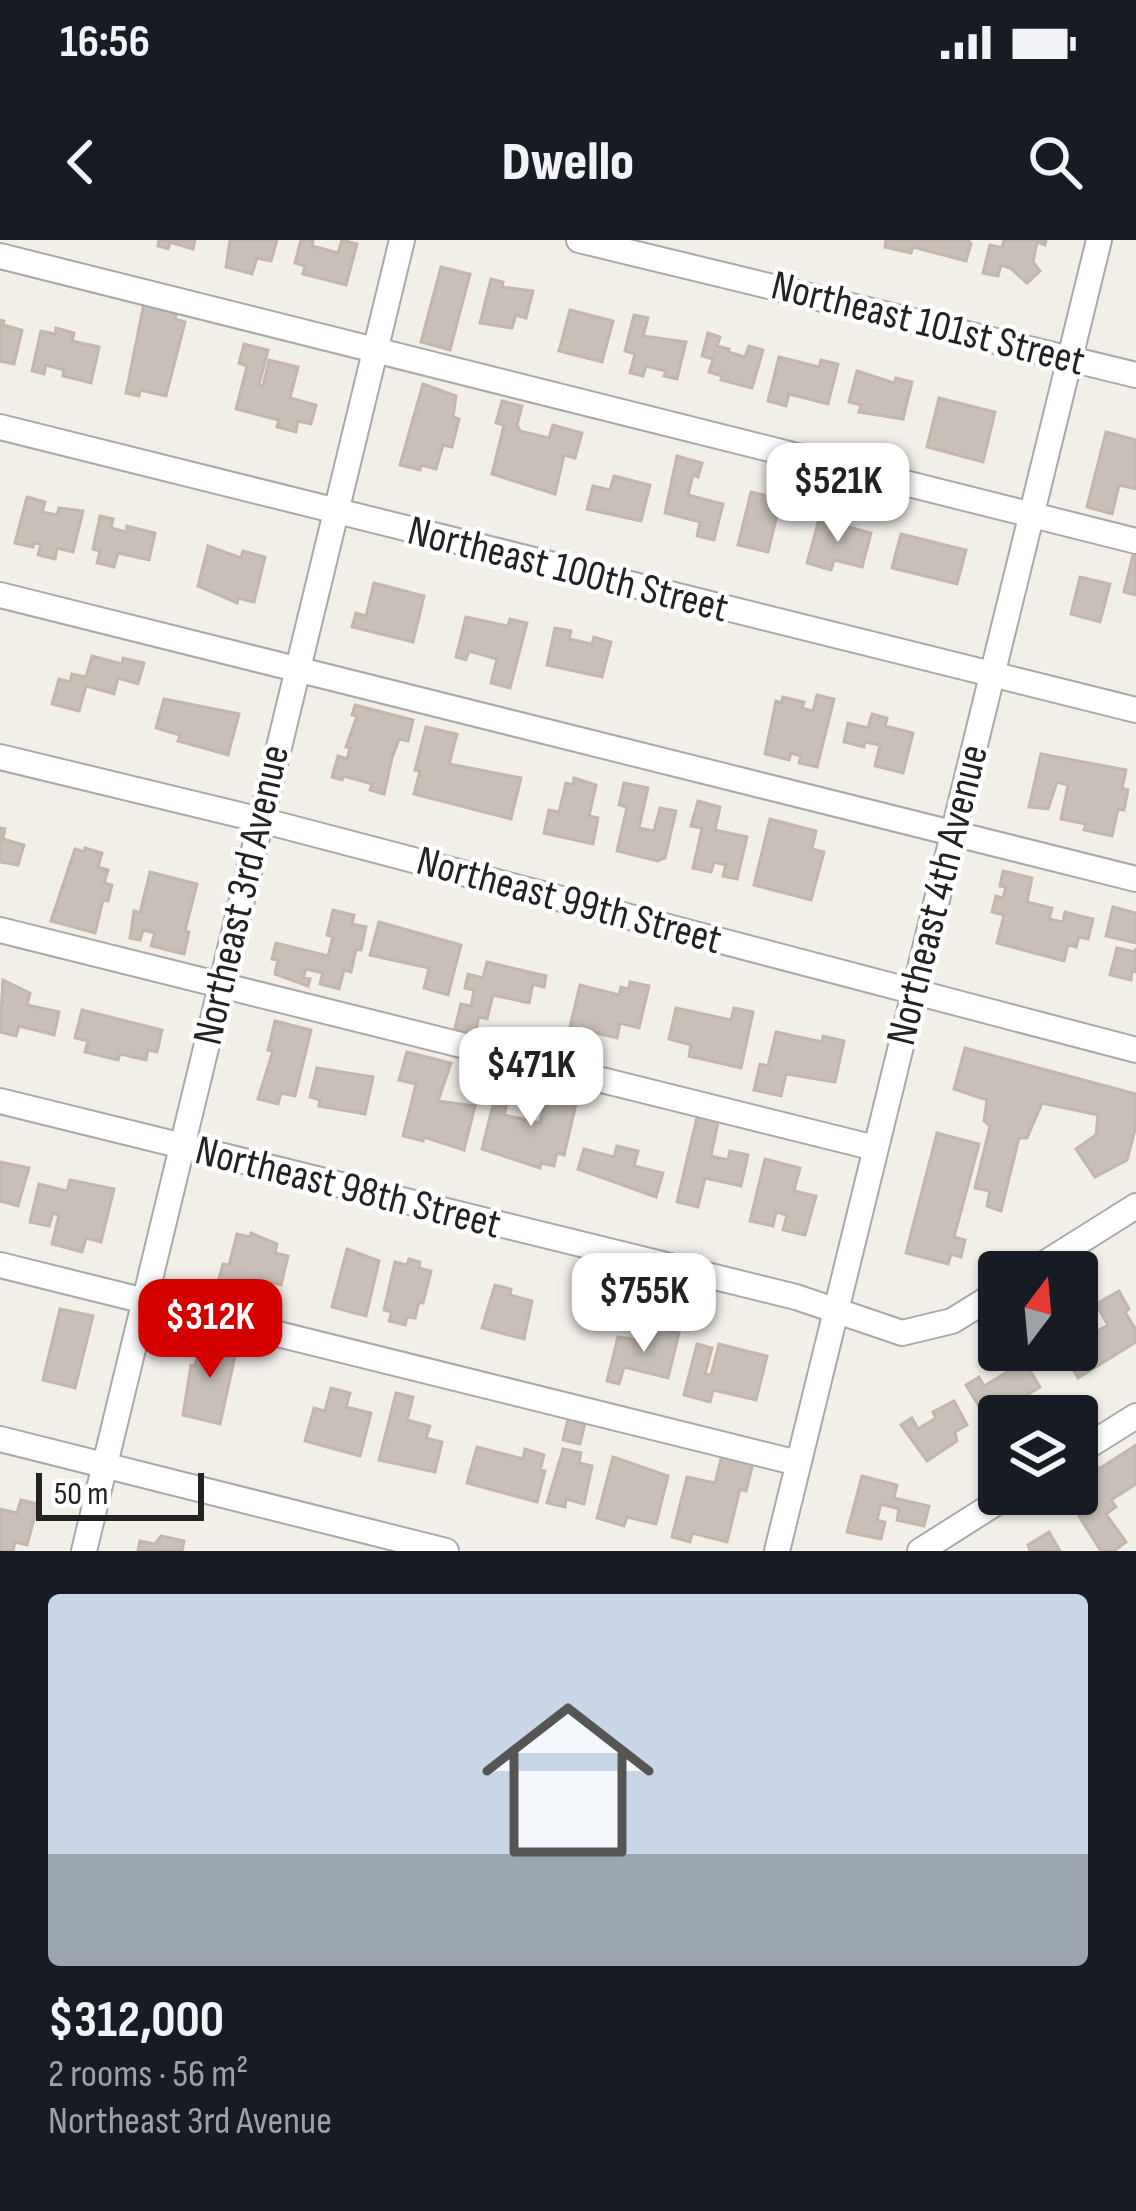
<!DOCTYPE html>
<meta charset="utf-8">
<style>
:root{--surface:#171b24;--page:#242831;--text:#f1f3f6;--muted:#9ea1a6;--line:#363941;--accent:#d40000}
body{margin:0;font-family:"Sofia Sans Condensed",sans-serif;background:var(--page);color:var(--text);height:100vh;display:flex;flex-direction:column;font-size:45px;white-space:nowrap}
*{box-sizing:border-box;margin:0}
p{font-size:39px;color:var(--muted)}
.icon{flex:none;width:66px;height:66px;fill:none;stroke:currentColor;stroke-width:2;stroke-linecap:round;stroke-linejoin:round}
.map{position:relative;height:1311px;overflow:hidden}
.details{display:flex;flex-direction:column;background:var(--surface);flex:1}
.details>*{flex:none}
.needle{width:78px;rotate:16deg}
.controls{position:absolute;left:978px;top:1011px;display:grid;gap:24px}
.controls a{display:grid;place-items:center;width:120px;height:120px;border-radius:12px;background:var(--surface);box-shadow:0 3px 9px #0004;font-size:60px}
.scale{position:absolute;left:36px;bottom:30px;width:168px;box-sizing:border-box;padding-left:12px;border:6px solid #222;border-top:0;font-size:33px;line-height:42px;white-space:nowrap;color:#222;-webkit-text-stroke:9px #fff;paint-order:stroke}
.price{position:absolute;translate:-50% -102px;padding:0 27px;border-radius:24px;background:#fff;color:#222;font-size:39px;line-height:78px;filter:drop-shadow(0 3px 6px #0008)}
.price::after{content:'';position:absolute;left:50%;top:72px;width:36px;height:27px;margin-left:-18px;background:inherit;clip-path:polygon(0 0,100% 0,50% 100%)}
.price.active{background:var(--accent);color:#fff}
ul{padding:0;list-style:none}
li{display:grid;align-content:center;gap:24px;height:636px;padding:0 48px}
li+li{border-top:3px solid var(--line)}
li span{display:grid;place-items:center;height:372px;border-radius:12px;color:#555}
li>.icon{margin-inline-start:auto}
span .icon{width:216px;height:216px;fill:#fffc;stroke-width:1}
li b{font-size:51px}
.status{display:flex;justify-content:space-between;align-items:center;height:84px;padding:0 60px;background:var(--surface);direction:ltr}
.status svg{height:33px;fill:currentColor}
header{display:flex;justify-content:space-between;align-items:center;height:156px;padding:0 48px;background:var(--surface);font-size:54px;font-weight:800}
.map>svg:first-child{display:block}
.building{fill:#c7bfb8;stroke:#c4b6ab;stroke-width:3}
.lines{fill:none;stroke-linecap:round;stroke-linejoin:round}
.minor-casing{stroke:#a9a9a9;stroke-width:28}
.minor{stroke:#fff;stroke-width:24}
.labels{text-anchor:middle;dominant-baseline:central;stroke-width:9;stroke-linejoin:round;paint-order:stroke}
.street-label{font-size:42px;fill:#222;stroke:#fff}
</style>
<div class="status"><b>16:56</b><svg viewBox="0 0 49 12"><path d="M0 12V9h3v3zM5 12V6h3v6zM10 12V3h3v9zM15 12V0h3v12zM26 1h20v11H26zM47 4h2v5h-2z"/></svg></div>
<header><svg class="icon" aria-label="back" viewBox="0 0 24 24"><path d="M15 5l-7 7 7 7"/></svg>Dwello<svg class="icon" aria-label="search" viewBox="0 0 24 24"><circle cx="10" cy="10" r="6"/><path d="M15 15l6 6"/></svg></header>
<div class="map">
<svg width="1136" height="1311" viewBox="0 0 1136 1311">
<rect width="100%" height="100%" fill="#f2efe9"/>
<g class="building">
<path d="M159,0H195L193,9L170,2L168,9L158,6Z"/>
<path d="M230,0H277L271,21L257,18L252,34L226,27Z"/>
<path d="M301,0H313L312,6L338,13L342,0L357,4L346,45L303,34L305,26L295,23Z"/>
<path d="M886,0H968L971,4L966,21L913,7L911,13L885,7Z"/>
<path d="M1004,0H1046L1045,5L1037,2L1033,22L1040,31L1027,43L1010,28L1001,25L998,36L983,33L990,5L1002,8Z"/>
<path d="M441,27L470,34L450,110L421,102Z"/>
<path d="M491,39L503,42L502,47L533,51L526,78L516,75L512,88L480,83Z"/>
<path d="M144,63L177,71L175,79L185,82L166,156L140,150L139,156L126,153Z"/>
<path d="M570,70L613,81L602,122L559,111Z"/>
<path d="M634,75L648,78L643,96L686,102L677,139L664,136L666,131L646,126L643,136L630,133L635,114L625,111Z"/>
<path d="M0,80L4,81L3,85L22,90L14,124L0,121Z"/>
<path d="M56,88L74,93L72,101L99,107L91,143L63,136L64,130L46,125L44,134L32,131L41,91L55,94Z"/>
<path d="M708,93L720,97L717,106L729,109L728,112L745,117L749,106L763,110L752,148L721,140L722,136L709,132L713,119L702,116Z"/>
<path d="M244,104L268,110L259,145L263,146L269,120L298,127L290,158L316,165L311,184L298,181L296,192L277,187L279,180L236,169L247,126L239,123Z"/>
<path d="M779,117L819,127L821,120L838,124L828,164L789,154L786,166L768,161Z"/>
<path d="M857,131L894,143L896,138L912,142L903,179L859,172L861,165L849,162Z"/>
<path d="M423,144L456,156L453,177L459,179L452,207L443,205L436,229L421,225L420,230L400,225Z"/>
<path d="M939,158L995,172L983,222L927,207Z"/>
<path d="M502,161L522,166L517,185L520,191L549,198L553,185L582,193L575,218L564,215L555,254L492,234L504,185L496,183Z"/>
<path d="M1106,192L1136,200V249L1119,245L1112,274L1087,267Z"/>
<path d="M677,216L702,223L698,237L693,235L688,255L723,264L714,300L697,296L700,282L665,273Z"/>
<path d="M614,236L650,245L641,281L587,269L593,246L610,250Z"/>
<path d="M751,252L781,259L768,312L738,305Z"/>
<path d="M27,257L45,262L42,272L57,275L59,268L83,271L73,312L57,308L55,319L38,315L41,304L34,303L33,307L15,303Z"/>
<path d="M100,276L113,279L111,288L126,292L127,286L155,293L149,320L118,313L114,327L97,323L100,311L93,309Z"/>
<path d="M819,279L871,293L862,327L834,320L831,330L807,323Z"/>
<path d="M901,294L966,310L957,344L892,328Z"/>
<path d="M208,306L241,318L243,311L265,317L254,362L238,358L237,363L198,346Z"/>
<path d="M1133,315L1136,316V355L1124,352Z"/>
<path d="M1080,337L1110,344L1100,382L1071,374Z"/>
<path d="M374,343L424,356L413,402L352,387L356,373L366,376Z"/>
<path d="M466,377L508,386L510,379L527,383L510,448L491,443L497,419L469,411L466,420L456,417Z"/>
<path d="M555,388L571,391L569,399L592,404L594,397L611,402L602,437L547,425Z"/>
<path d="M92,416L122,424L123,418L144,423L138,444L118,438L114,454L86,446L79,471L52,464L59,439L70,442L72,434L86,437Z"/>
<path d="M817,455L834,459L817,527L799,523L801,516L791,513L789,520L765,514L776,461L781,463L783,457L804,462L802,468L813,471Z"/>
<path d="M164,459L239,474L228,515L178,501L180,495L156,488Z"/>
<path d="M355,465L413,480L408,501L399,499L392,518L384,554L370,550L372,544L344,536L342,540L332,537L338,516L347,519L350,508L346,507L357,476L352,475Z"/>
<path d="M872,474L887,478L885,486L913,493L903,533L875,526L880,505L865,502L864,507L844,502L848,483L868,488Z"/>
<path d="M426,487L457,494L449,524L521,538L511,579L414,554L420,531L415,530Z"/>
<path d="M1041,514L1126,530L1122,548L1128,550L1124,570L1118,569L1112,596L1084,590L1086,584L1061,579L1068,545L1057,542L1048,569L1029,567Z"/>
<path d="M574,538L596,545L589,576L598,578L593,604L544,593L549,570L559,572L566,543L573,545Z"/>
<path d="M624,543L648,548L639,588L654,591L660,568L676,571L665,618L658,621L617,611L627,567L619,565Z"/>
<path d="M698,561L720,567L715,590L747,597L737,639L723,636L726,625L714,622L711,632L693,628L702,588L691,586Z"/>
<path d="M770,579L816,591L812,609L824,612L811,660L754,645Z"/>
<path d="M0,588L5,589L3,599L24,605L18,625L0,622Z"/>
<path d="M85,608L102,613L98,627L108,630L104,643L112,645L108,661L103,660L95,693L51,681L75,609L84,612Z"/>
<path d="M1003,631L1032,638L1027,662L1052,668L1049,679L1063,682L1065,672L1093,679L1088,699L1079,697L1076,707L1068,705L1064,721L997,703L1004,675L992,672L996,656L1003,658L1006,647L1000,646Z"/>
<path d="M150,632L197,644L185,691L189,692L184,714L151,706L155,693L143,690L140,700L130,698L134,671L140,673Z"/>
<path d="M1113,667L1136,673V703L1106,696Z"/>
<path d="M333,670L354,675L352,684L366,687L361,710L356,709L351,732L344,730L339,749L320,744L323,733L306,729L303,738L310,739L308,746L275,734L278,720L272,719L276,703L328,716L333,697L327,695Z"/>
<path d="M379,682L461,705L448,755L424,748L429,728L370,715Z"/>
<path d="M1117,708L1135,712L1136,708V732L1132,731L1131,740L1110,735Z"/>
<path d="M487,722L546,736L544,747L533,744L529,763L493,755L487,779L479,777L474,797L454,792L461,764L471,766L474,750L465,748L468,734L483,738Z"/>
<path d="M3,740L30,753L27,765L59,772L54,795L19,786L16,796L0,792Z"/>
<path d="M630,742L649,746L639,788L620,783L617,798L570,787L580,745L619,755L621,747L629,749Z"/>
<path d="M676,768L731,780L734,768L753,772L741,828L689,816L691,805L669,799Z"/>
<path d="M82,770L162,790L157,812L148,810L146,820L120,814L118,820L85,812L88,801L75,798Z"/>
<path d="M275,781L311,790L295,856L281,853L278,864L258,859L273,811L268,810Z"/>
<path d="M776,792L822,802L823,796L844,801L835,842L786,834L781,856L754,850L760,824L768,826Z"/>
<path d="M965,808L1136,854V886L1127,920L1095,937L1076,909L1096,895L1098,875L1042,863L1027,898H1019L1001,971L987,966L990,951L975,948L990,886L984,881L987,860L954,849Z"/>
<path d="M407,812L451,823L438,861L475,866L464,910L424,897L423,901L403,896L416,844L399,840Z"/>
<path d="M317,828L373,837L365,874L319,866L320,860L310,857Z"/>
<path d="M498,845L511,848L504,875L540,883L548,847L578,855L564,915L557,913L554,926L541,923L540,928L482,909Z"/>
<path d="M697,877L718,882L711,916L728,920L730,911L748,915L741,946L705,938L698,967L677,962Z"/>
<path d="M937,893L979,904L954,997L965,1000L961,1017L951,1014L948,1024L906,1013Z"/>
<path d="M617,906L638,911L634,926L663,933L656,957L578,929L584,909L614,917Z"/>
<path d="M765,919L800,928L794,951L816,956L805,995L783,990L787,975L776,972L773,986L750,981Z"/>
<path d="M0,922L29,928L18,966L0,961Z"/>
<path d="M70,940L114,949L101,1002L86,998L82,1012L52,1004L59,975L53,973L49,986L30,982L39,944L67,951Z"/>
<path d="M251,993L277,1004L275,1013L288,1016L281,1045L271,1042L269,1050L258,1047L256,1057L217,1046L223,1024L229,1025L237,994L250,997Z"/>
<path d="M347,1009L379,1021L366,1076L332,1067Z"/>
<path d="M409,1019L420,1022L419,1028L431,1031L423,1063L419,1062L415,1078L407,1077L405,1085L389,1081L392,1072L384,1070L395,1022L407,1025Z"/>
<path d="M495,1045L511,1049L510,1055L532,1061L524,1099L482,1088Z"/>
<path d="M1119,1051L1129,1069L1125,1072L1136,1090V1102L1078,1138L1067,1119L1072,1116L1068,1110H1077V1084L1085,1098L1108,1085L1096,1064Z"/>
<path d="M60,1069L93,1076L75,1148L43,1140Z"/>
<path d="M663,1089L679,1093L668,1138L624,1127L619,1144L607,1141L618,1097L645,1101L647,1092L656,1094Z"/>
<path d="M202,1098L237,1107L220,1184L183,1175L191,1125L195,1126Z"/>
<path d="M697,1104L712,1108L705,1134L711,1135L719,1104L767,1116L756,1160L713,1150L710,1162L684,1155Z"/>
<path d="M1019,1113L1040,1147L1000,1171L1003,1176H999V1186L993,1189L966,1145L979,1137L984,1146L1009,1131L1004,1122Z"/>
<path d="M331,1148L350,1153L346,1167L371,1173L360,1216L305,1201L314,1168L325,1171Z"/>
<path d="M396,1153L413,1157L407,1180L430,1186L426,1198L442,1202L435,1232L379,1220Z"/>
<path d="M954,1161L967,1185L955,1192L957,1201L927,1221L901,1185L912,1178L918,1189L936,1178L933,1172Z"/>
<path d="M569,1175L586,1179L580,1204L563,1200Z"/>
<path d="M1136,1205V1244L1111,1260L1116,1267L1106,1274L1126,1302L1114,1311H1101L1065,1254H1077V1237L1096,1225L1099,1229Z"/>
<path d="M477,1207L523,1219L525,1209L544,1215L540,1230L545,1231L537,1262L467,1243Z"/>
<path d="M563,1209L581,1213L579,1223L592,1226L584,1264L566,1259L565,1267L547,1263Z"/>
<path d="M722,1215L753,1223L746,1251L740,1249L727,1302L692,1293L690,1302L672,1297L687,1237L715,1243Z"/>
<path d="M613,1217L668,1236L656,1284L627,1277L624,1286L597,1278Z"/>
<path d="M862,1236L897,1245L894,1258L929,1266L924,1286L897,1280L899,1269L881,1264L877,1280L885,1282L881,1299L847,1292Z"/>
<path d="M21,1260L38,1264L27,1305L15,1302L13,1311H0V1269L17,1273Z"/>
<path d="M1049,1292L1060,1311H1030L1028,1305Z"/>
<path d="M161,1296L184,1301L182,1311H138L140,1301L155,1304Z"/>
</g>
<g class="lines">
<defs>
<g id="minor">
<path d="M579,0L1136,135"/>
<path d="M0,16L1136,301"/>
<path d="M0,187L1136,470"/>
<path d="M0,355L1136,639"/>
<path d="M0,517L261,580L1136,810"/>
<path d="M0,690L875,908"/>
<path d="M0,861L796,1057L902,1093L952,1081L999,1052"/>
<path d="M0,1025L798,1223"/>
<path d="M1031,1032L1136,966"/>
<path d="M0,1199L446,1311"/>
<path d="M1077,1213L1136,1176"/>
<path d="M84,1311L402,0"/>
<path d="M777,1311L1099,0"/>
<path d="M920,1311L1010,1254"/>
</g>
</defs>
<use href="#minor" class="minor-casing"/>
<use href="#minor" class="minor"/>
</g>
<g class="labels">
<g class="street-label">
<text transform="translate(928 84) rotate(14)">Northeast 101st Street</text>
<text transform="translate(568 330) rotate(14)">Northeast 100th Street</text>
<text transform="translate(242 655) rotate(-77)">Northeast 3rd Avenue</text>
<text transform="translate(938 655) rotate(-76)">Northeast 4th Avenue</text>
<text transform="translate(569 661) rotate(15)">Northeast 99th Street</text>
<text transform="translate(348 948) rotate(14)">Northeast 98th Street</text>
</g>
</g>
</svg>
<div class="controls">
<a><svg class="needle" viewBox="-14 -14 28 28"><path d="M0-13l5 13h-10z" fill="#e53935"/><path d="M0 13l5-13h-10z" fill="#9ea1a6"/></svg></a>
<a><svg class="icon" aria-label="layers" viewBox="0 0 24 24"><path d="M12 4l9 5-9 5-9-5zM3 14l9 5 9-5"/></svg></a>
</div>
<div class="scale">50 m</div>
<b class="price" style="left:838px;top:305px">$521K</b>
<b class="price" style="left:531px;top:889px">$471K</b>
<b class="price" style="left:644px;top:1115px">$755K</b>
<b class="price active" style="left:210px;top:1141px">$312K</b>
</div>
<section class="details">
<ul>
<li><span style="background:linear-gradient(#c9d6e8 70%,#9aa5b1 0)"><svg class="icon" aria-label="home" viewBox="0 0 24 24"><path d="M3 11l9-7 9 7M6 9v11h12V9"/></svg></span><div><b>$312,000</b><p>2 rooms · 56 m²</p><p>Northeast 3rd Avenue</p></div></li>
</ul>
</section>
